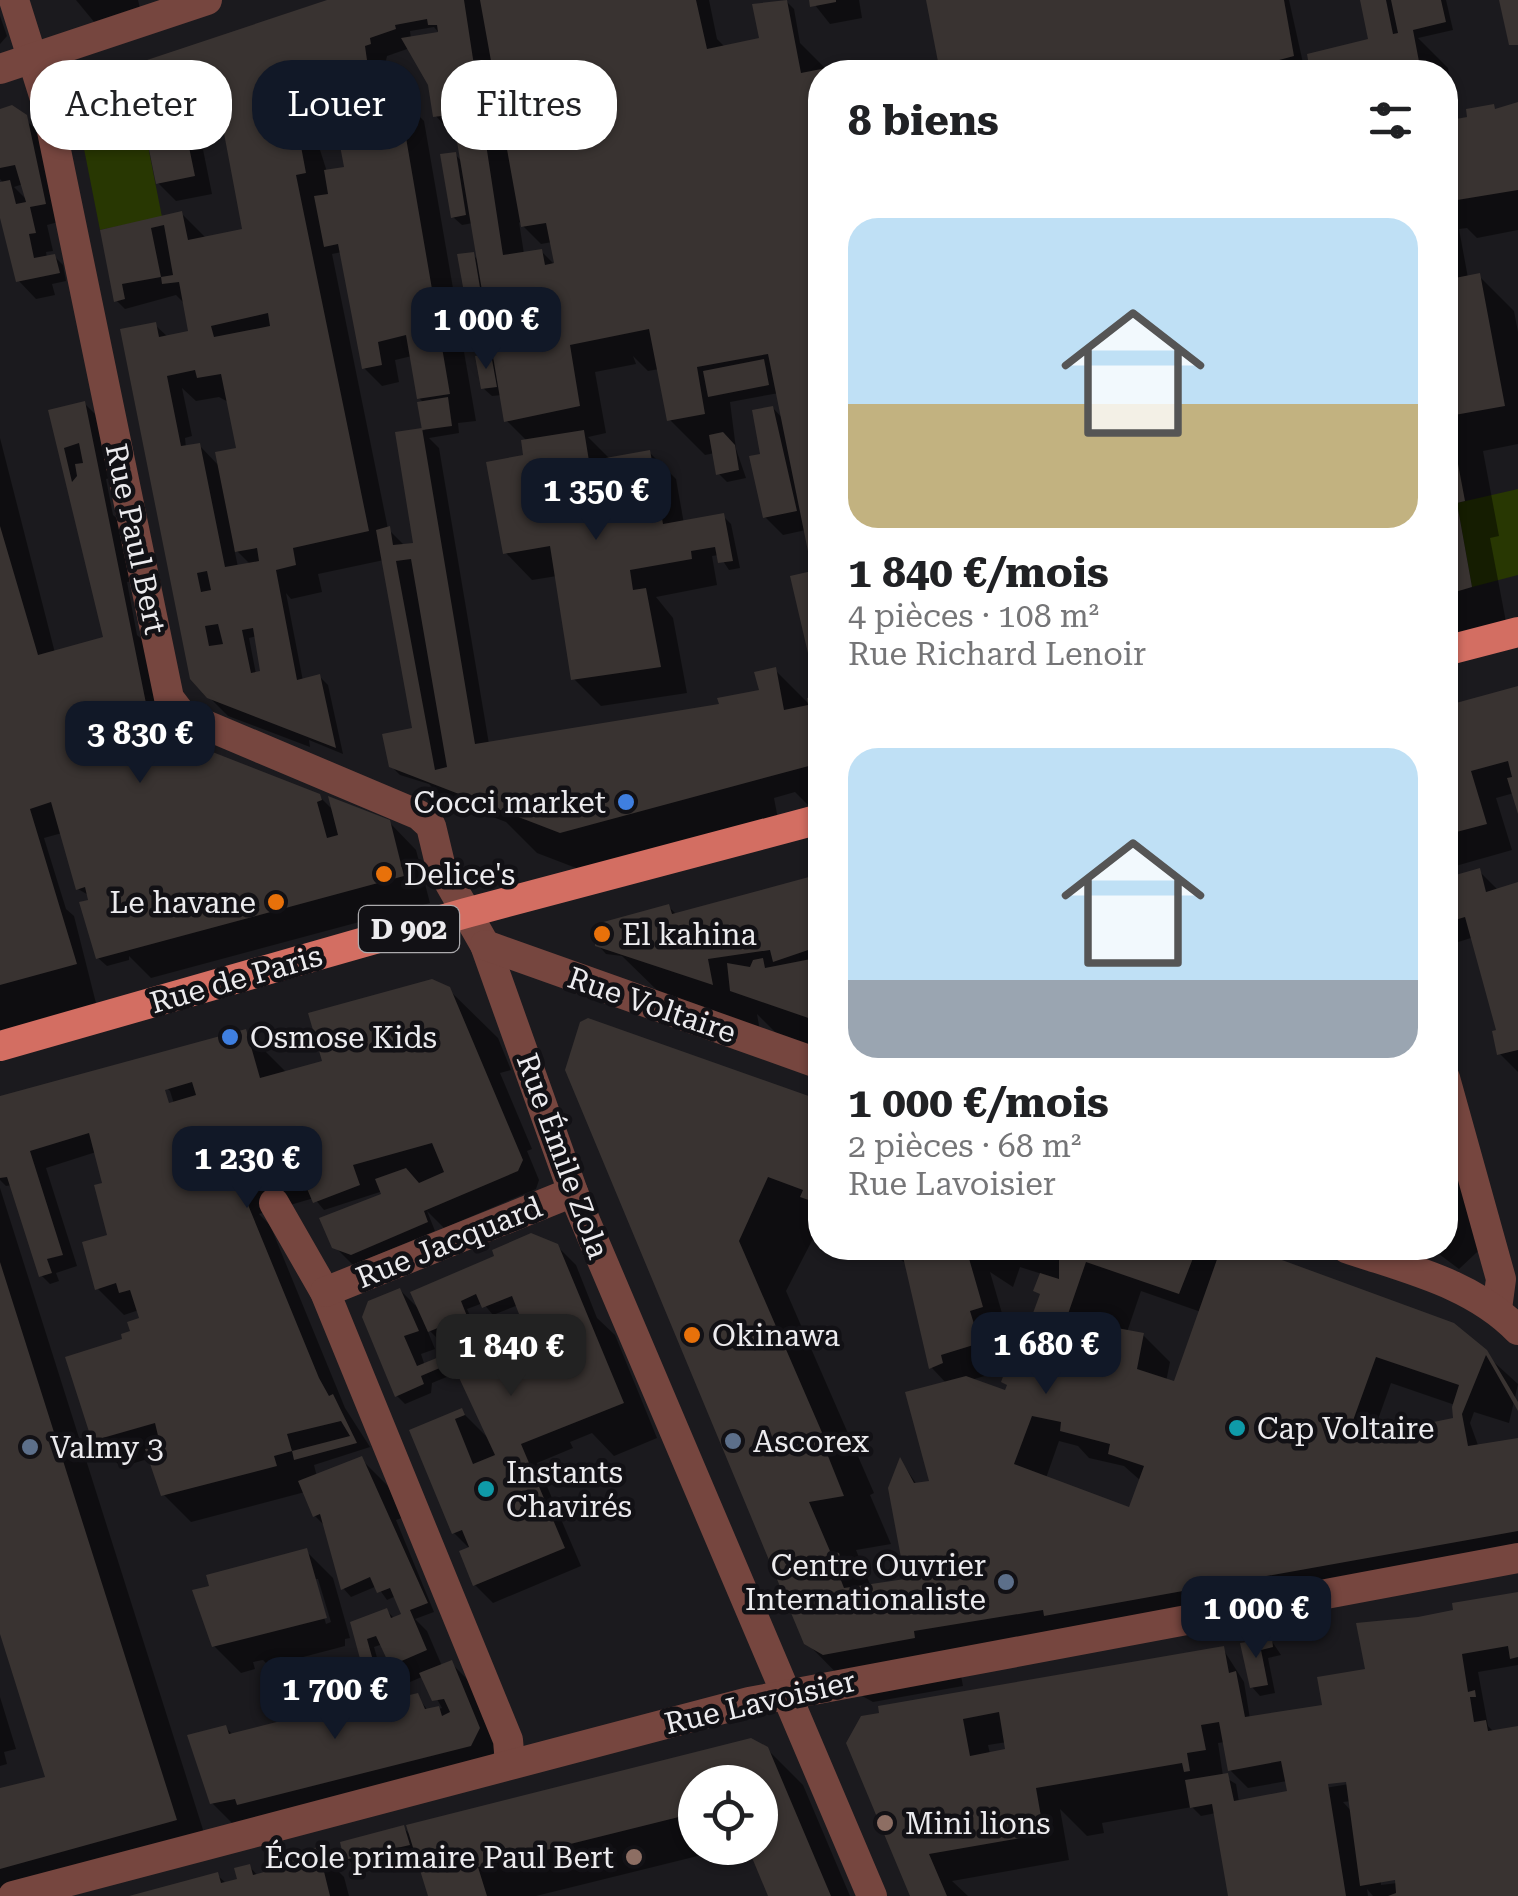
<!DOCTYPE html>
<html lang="fr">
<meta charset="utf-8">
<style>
:root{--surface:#fff;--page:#f6f6f6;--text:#202124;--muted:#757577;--accent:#111827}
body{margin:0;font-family:"Roboto Serif",serif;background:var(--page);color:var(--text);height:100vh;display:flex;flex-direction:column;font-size:38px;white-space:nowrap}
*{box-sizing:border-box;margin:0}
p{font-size:32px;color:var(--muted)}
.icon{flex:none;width:55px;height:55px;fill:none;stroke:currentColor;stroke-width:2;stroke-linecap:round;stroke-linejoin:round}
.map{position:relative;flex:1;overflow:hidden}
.panel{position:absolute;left:808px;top:60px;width:650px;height:1200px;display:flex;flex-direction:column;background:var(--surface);border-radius:40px;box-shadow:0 2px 8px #0004}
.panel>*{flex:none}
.top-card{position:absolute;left:30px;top:60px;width:628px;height:90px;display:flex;gap:20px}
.tools{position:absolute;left:678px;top:1765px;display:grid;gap:20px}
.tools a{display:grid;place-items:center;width:100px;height:100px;border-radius:50%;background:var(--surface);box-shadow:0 2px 8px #0004;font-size:50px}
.price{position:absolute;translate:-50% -85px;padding:0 22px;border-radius:20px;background:var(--accent);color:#fff;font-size:32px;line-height:65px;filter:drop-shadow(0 2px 5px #0008)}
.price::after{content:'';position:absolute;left:50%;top:60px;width:30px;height:22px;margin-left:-15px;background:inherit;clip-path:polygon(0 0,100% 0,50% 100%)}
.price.active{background:#222;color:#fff}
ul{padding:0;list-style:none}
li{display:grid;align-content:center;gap:20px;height:530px;padding:0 40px}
li span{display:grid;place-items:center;height:310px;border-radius:30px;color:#555}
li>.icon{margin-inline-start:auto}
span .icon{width:180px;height:180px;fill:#fffc;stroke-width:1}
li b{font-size:42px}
h2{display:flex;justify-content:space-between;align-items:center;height:120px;padding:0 40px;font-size:42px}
.pill{padding:0 35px;border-radius:40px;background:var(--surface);box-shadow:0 2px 8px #0004;font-size:35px;line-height:90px}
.pill.active{background:var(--accent);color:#fff}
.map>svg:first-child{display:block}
.green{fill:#283702}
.shadow{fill:#0007;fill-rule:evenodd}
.building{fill:#393331;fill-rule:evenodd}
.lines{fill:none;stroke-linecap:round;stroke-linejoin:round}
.street{stroke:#76463f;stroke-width:30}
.primary{stroke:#d36e62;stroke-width:30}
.shop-dot{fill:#3f7fe0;stroke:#121115;stroke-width:4}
.food-dot{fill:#e8710a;stroke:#121115;stroke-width:4}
.culture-dot{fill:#0f9aa8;stroke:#121115;stroke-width:4}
.service-dot{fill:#5c6f8a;stroke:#121115;stroke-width:4}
.education-dot{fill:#8d6e63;stroke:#121115;stroke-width:4}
.labels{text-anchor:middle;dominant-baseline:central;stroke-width:9;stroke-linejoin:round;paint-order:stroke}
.shield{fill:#121115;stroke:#abaaad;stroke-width:2.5}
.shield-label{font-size:28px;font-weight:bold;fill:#ecebee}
.street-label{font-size:30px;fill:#ecebee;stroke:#121115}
.poi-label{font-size:30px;fill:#ecebee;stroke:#121115;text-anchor:start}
</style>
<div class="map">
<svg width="1518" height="1896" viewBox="0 0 1518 1896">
<rect width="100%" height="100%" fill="#1b1a1e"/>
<g class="green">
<path d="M132,65L162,217L100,230L75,103L94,76Z"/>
<path d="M1518,489V575L1472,587L1457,503Z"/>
</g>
<g class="shadow">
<path d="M76,0H138L140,8L95,23Z"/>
<path d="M336,0H709L717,39L726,48L764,40L786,1L794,9L800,43L827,70L856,65L863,72H820V694L815,573L806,530L783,535L765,517L763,456L773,408L784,420L779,393L730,402L736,449L746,478L727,482L719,474L715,453L705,455L670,420L659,369L648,371L633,356L636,364L595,372L606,433L588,437L610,459L649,452L676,479L684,524L723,516L731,524L740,568L729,570L719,555L712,556L717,585L656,597L673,618L687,693L601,706L574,679L557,576L532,580L505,552L527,441L507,421L502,395L492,396L483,388L490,356L497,363L490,325L479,327L471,319L473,255L480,262L473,223L462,225L453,217L455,154L462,162L456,123L444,125L436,116L430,84L410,48L387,56L385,65L395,75L398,95L424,121L476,421L458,423L459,433L429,438L439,448L489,744L721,707L761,692L775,670L811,706L820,698V807L812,809L795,792L774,798L781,835L610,881L537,853L506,822L443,798L429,784L400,775L391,766L415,730L384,560L318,574L322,592L291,599L286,593L303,681L320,677L328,685L343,754L309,740L310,747L228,716L209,697L155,325L168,337L191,333L186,305L176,295L125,309L116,300L103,232L182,214L207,239L245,231L219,88L205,92L196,83L190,85L212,194L176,201L158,183L135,66ZM434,27L440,34L411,39L410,31ZM333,100L347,169L327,172L315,134L322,133L321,126L308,119L310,129L299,110ZM519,222L541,244L552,242L557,267L542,252L524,254ZM342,252L364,368L382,386L399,382L395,360L412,356L419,398L424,403L420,404L425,430L398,434L416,546L406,547L388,529L332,254ZM182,388L196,401L219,397L230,403L239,449L220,467L199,445L186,448L185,438L192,436ZM234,548L251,565L238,567ZM257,636L263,673L256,674L249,638Z"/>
<path d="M811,0H859L862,18L830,24Z"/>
<path d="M928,0H1289L1305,72H942Z"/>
<path d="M1362,0H1446L1453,30L1418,38L1448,68L1457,121L1493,107L1497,111L1518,105V230L1477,238L1467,228L1459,229L1468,278L1479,276L1514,311L1518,332V444L1483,451L1499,536L1490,538L1506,622L1445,637V72H1313L1309,55L1374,41Z"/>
<path d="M0,16L7,36L0,44Z"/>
<path d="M0,111L26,120L45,139L62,221L47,225L53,251L46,252L47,258L55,257L63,265L66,281L52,284L55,295L36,299L18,280L0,207V184H4L0,179ZM23,184L29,202L14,187Z"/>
<path d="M85,404L103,422L114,477L106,479L113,515L123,524L134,581L127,582L137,635L147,644L166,736L319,796L334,811L389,822L416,850L430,903L151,978L129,956V960L107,966L98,958L90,896L78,889L62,833L44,838L66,909L74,916L100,1019L0,1046V438L55,653L108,645L51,412Z"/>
<path d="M1518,689V809L1514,793L1496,798L1512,850L1445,869V708Z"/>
<path d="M1479,871L1497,889L1518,887V1072L1500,1054L1499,1032L1474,937L1452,944L1445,937V881Z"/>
<path d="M820,877V1052L782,1039L757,1014L760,1031L663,996L622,956L606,954L598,945L669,907L677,915Z"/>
<path d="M448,989L498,1038L511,1070L500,1073L532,1149L527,1151L539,1180L536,1189L444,1228L427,1211L435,1231L353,1265L334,1246L385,1195L383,1191L324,1210L314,1198L259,1214L270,1225L345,1408L370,1447L314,1465L317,1477L361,1459L388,1486L402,1518L396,1520L434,1612L415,1619L427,1631L442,1666L451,1663L469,1681L496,1748L489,1763L239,1830L212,1803L226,1728L233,1735L376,1707L373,1696L389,1689L400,1700L417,1696L429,1712L442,1708L424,1676L410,1682L392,1664L383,1644L374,1647L381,1672L373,1674L364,1665L353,1623L386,1610L395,1619L405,1615L396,1596L387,1600L377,1586L351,1597L343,1588L326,1527L315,1516L305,1492L191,1522L163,1494L151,1458L121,1467L94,1440L125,1341L142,1319L139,1310L124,1315L97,1288L110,1237L105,1184L96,1152L46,1168L77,1266L56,1273L59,1281L50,1284L41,1275L12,1185L6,1186L0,1180V1098L246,1032L287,1073L325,1062ZM162,1083L170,1091L181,1126L176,1128Z"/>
<path d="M567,1070L820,1103V1225L786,1291L874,1493L870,1495L891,1544L856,1550L871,1587L907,1582L901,1461L917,1485L933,1483L947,1384L932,1368L907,1264L883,1248H1211L1221,1257L1224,1248H1232L1453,1325L1518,1384L1509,1423L1474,1412L1470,1423L1479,1448L1518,1441V1571L957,1655L963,1686L873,1702L855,1692L806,1642ZM1020,1267L1042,1274V1296L1016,1368L1015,1397L971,1380L1005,1370L996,1338L1008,1334L990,1272L1013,1287ZM1141,1291L1201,1312L1175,1386L1166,1382L1170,1362L1143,1335L1127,1332ZM1391,1383L1455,1405L1453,1421L1371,1439ZM1059,1441L1078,1446L1089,1458L1124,1466L1141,1481L1131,1510L1046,1478Z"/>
<path d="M1445,1108L1492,1238L1459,1269L1431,1248H1445Z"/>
<path d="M0,1188L211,1855L0,1896V1791L48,1779L0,1626Z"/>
<path d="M557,1246L576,1265L597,1318L615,1335L657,1438L614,1456L592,1433L570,1442L573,1448L537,1463L581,1566L493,1603L475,1585L470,1549L454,1533L412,1431L461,1411L490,1440L520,1319L518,1305L493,1315L483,1303L467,1309L474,1325L438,1339L426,1327L435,1349L421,1354L425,1366L438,1360L449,1376L432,1383L431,1393L405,1404L397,1396L400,1290L422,1312Z"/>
<path d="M306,1551L333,1578L350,1638L345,1639V1646L269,1666L263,1660L253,1662L255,1669L241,1673L214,1646ZM313,1579H318L331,1622L326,1624Z"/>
<path d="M1518,1594V1665L1478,1672L1488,1726L1494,1732L1518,1729V1896H1373L1367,1889L1368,1896H1230L1216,1813L1201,1816L1192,1807L1102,1823L1104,1833L1087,1836L1060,1809L1069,1860L952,1881L968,1896H913L849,1743L1223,1649L1244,1682L1250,1719L1325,1707L1418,1620ZM1007,1742L1008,1751L990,1754L988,1745ZM1225,1742L1230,1770L1248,1788L1287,1781L1292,1793L1239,1802L1236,1784L1223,1776L1218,1743ZM1349,1779V1784L1319,1789L1318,1784ZM1352,1801L1354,1814L1343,1802ZM1397,1878V1883L1381,1885V1880Z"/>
<path d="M1271,1640L1281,1655L1268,1658L1275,1693L1260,1696L1252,1687L1243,1645Z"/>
<path d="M0,1697L16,1749L4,1752L7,1764L0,1766Z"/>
<path d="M767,1749L803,1785L850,1896H771L751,1848H760V1782H695V1848H730L536,1896H431L417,1853L355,1867L347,1858L404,1828L412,1837Z"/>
<path d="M317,1850L344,1877L349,1896H133L217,1875L227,1884L239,1881L250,1867L258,1876Z"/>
</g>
<g class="building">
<path d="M327,0H464L503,255L542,249L545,265L554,263L546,223L521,227L480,0H696L707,49L759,38L752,4L787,0L801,73L857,62L858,72H820V129L811,130L820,162V763L560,833L389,767L382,734L412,728L376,530L390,526L393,545L413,543L395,432L422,428L475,744L719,704L717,698L759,690L754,672L776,667L784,710L808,705L807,698L818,696L790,576L812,571L768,354L697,367L705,414L667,421L649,329L570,345L580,406L504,422L447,82L450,115L433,117L428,85L401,38L438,32L437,25H428L427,19L395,25L396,29L370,38L371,44L365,46L368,67L387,64L392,92L398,91L450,394L417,399L406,335L378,342L382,365L362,369L338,244L324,247L314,196L328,194L324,170L344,167L325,65L320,67L319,60L303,64L310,99H277L280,112L294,109L306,173L296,175L369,531L293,548L296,565L276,570L297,680L320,674L336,748L207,698L190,679L120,329L156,322L159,337L188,331L179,282L162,284L161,277L122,284L125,299L114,302L100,230L182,211L188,240L242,229L214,80L195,85L192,73L175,79L195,176L156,184L132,65ZM164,225L173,275L161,277L151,228ZM268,313L270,326L214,337L211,326ZM195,370L197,378L221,374L236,448L215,452L235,552L257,548L259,561L225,567L200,443L181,446L167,376ZM411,559L447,767L435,770L396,561ZM207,571L211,590L201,592L197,573ZM218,624L223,644L209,646L205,626ZM253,628L260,671L251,673L242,630Z"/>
<path d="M809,0H836V2L810,7Z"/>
<path d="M926,0H1284L1294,56L1234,72H940Z"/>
<path d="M1360,0H1386L1393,34L1398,33L1391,0H1441L1446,22L1413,30L1421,72H1310L1307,54L1368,39Z"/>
<path d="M1499,0H1518V45H1509Z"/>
<path d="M1518,102V190L1445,202V121L1467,117L1466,109L1494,104L1495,109Z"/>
<path d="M12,105L27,115L46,204L30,207L36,233L29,234L34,258L55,254L60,273L16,282L0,218V182L10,180L16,204L26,202L15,165L0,168V109Z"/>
<path d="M456,152L466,215L451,218L440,154Z"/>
<path d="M474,252L485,317L469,320L457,254Z"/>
<path d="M1480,273L1505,406L1449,416L1465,501L1457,503L1472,587L1445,595V280Z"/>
<path d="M491,354L497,387L481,389L475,356Z"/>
<path d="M764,359L769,385L708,397L703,371Z"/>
<path d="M448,397L452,426L422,430L417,402Z"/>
<path d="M85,401L151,728L320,794L322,800L317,802L327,838L338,835L328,796L390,820L404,876L96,959L79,902L88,900L85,887L76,890L51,802L30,809L77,964L0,985V526L38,655L103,637L48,410ZM79,443L83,463L75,464L77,476L72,482L64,448Z"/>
<path d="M773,406L797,511L763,518L749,456L760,454L752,410Z"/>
<path d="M584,430L589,461L650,450L663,524L724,513L733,561L718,563L715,547L691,551L692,559L630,570L633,590L646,588L661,667L571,680L550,546L503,554L486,462L523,455L521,440Z"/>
<path d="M723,432L735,445L739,470L716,475L709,435Z"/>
<path d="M1518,686V814L1507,778L1512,777L1508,761L1471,771L1487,824L1445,835V706Z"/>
<path d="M1480,868L1486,892L1518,882V1050L1497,1055L1492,1031L1496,1030L1465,917L1445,923V878Z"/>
<path d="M820,874V946L773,962L770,950L708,959L713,985L595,946L596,924L669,904L672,914Z"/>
<path d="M763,958L765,968L816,958L818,966L811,968L814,983L820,982V1022L730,991L727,963L750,967L753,960Z"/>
<path d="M432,979L450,987L523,1160L518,1171L424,1211L428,1222L351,1255L332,1248L319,1218L381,1194L375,1179L406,1168L419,1183L444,1172L432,1143L353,1165L360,1185L313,1203L303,1179L244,1195L319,1378L329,1396L333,1394L357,1443L294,1460L292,1451L350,1436L341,1421L287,1434L292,1451L274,1456L277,1466L161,1496L145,1449L160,1444L155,1423L92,1441L65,1357L122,1339L121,1334L130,1331L127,1322L139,1318L130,1290L119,1293L116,1283L95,1290L82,1242L107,1235L94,1185L102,1183L89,1133L30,1151L63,1255L47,1259L52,1273L39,1277L7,1177L0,1178V1096L246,1029L260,1078L322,1061L308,1013ZM192,1082L196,1095L169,1103L165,1090Z"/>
<path d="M588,1018L820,1100V1204L800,1197L803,1190L768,1177L739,1241L827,1444L824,1446L844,1496L809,1502L830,1551L839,1553L842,1562L837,1570L844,1588L905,1579L888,1488L900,1457L914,1483L929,1481L905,1392L966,1376L1005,1390L1007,1385L1001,1382L1008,1363L1014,1365L1040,1294L1033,1291L1040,1273L1059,1279V1248H1197L1179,1294L1086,1262L1059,1340L1096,1353L1101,1325L1144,1333L1137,1369L1174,1381L1221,1248H1243L1271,1256L1454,1323L1487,1350L1518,1402V1411L1486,1355L1462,1414L1468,1446L1518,1438V1531L1044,1616L1043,1610L914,1631L915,1638L823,1655L804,1644L565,1070L580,1022ZM1376,1357L1459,1385L1452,1407L1453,1418L1346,1440ZM1032,1416L1061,1422L1060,1431L1110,1444L1108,1454L1144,1466L1129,1507L1014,1464Z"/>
<path d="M1445,1159L1458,1202L1445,1215Z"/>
<path d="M531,1233L558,1244L624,1403L521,1444L565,1548L473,1586L459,1551L469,1547L462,1530L452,1534L409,1430L462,1408L465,1415L455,1419L473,1464L495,1455L448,1354L471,1344L467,1337L474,1332L519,1314L512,1296L482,1308L476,1294L461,1301L467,1316L428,1332L410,1292L494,1256L492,1250Z"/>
<path d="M901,1248H966L983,1307L970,1311L980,1343L941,1355L943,1363L929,1369Z"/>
<path d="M0,1262L177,1820L0,1869V1788L45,1777L0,1634Z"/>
<path d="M400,1288L419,1331L404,1336L417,1366L439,1357L442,1367L421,1376L424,1384L395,1397L362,1317L368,1301Z"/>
<path d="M362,1456L428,1603L410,1610L427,1650L390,1666L376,1636L367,1639L374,1664L362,1666L350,1622L387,1608L391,1618L401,1614L390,1588L377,1593L370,1577L341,1590L320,1514L313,1517L298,1481Z"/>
<path d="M307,1548L327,1618L212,1647L192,1590L209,1586L206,1575Z"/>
<path d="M1518,1592V1657L1510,1659L1508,1646L1462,1654L1468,1692L1475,1690L1476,1697H1470L1474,1722L1486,1720L1488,1731L1518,1726V1896H1388L1396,1893L1395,1880L1360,1886L1346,1782L1328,1784L1346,1896H1228L1212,1804L1190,1808L1185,1780L1228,1773L1234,1801L1287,1791L1281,1761L1228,1771L1219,1722L1201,1725L1206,1750L1187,1753L1190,1771L1184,1772L1182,1763L1036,1788L1044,1834L929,1854L947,1896H910L846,1743L861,1716L879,1713L878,1706L1224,1646L1229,1673L1236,1671L1245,1717L1322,1705L1317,1677L1365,1669L1356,1623L1418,1617L1453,1610L1452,1603ZM999,1712L1005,1749L970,1756L963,1719Z"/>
<path d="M1272,1638L1273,1647L1261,1650L1268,1685L1250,1688L1240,1643Z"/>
<path d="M452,1660L480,1728L471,1746L237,1805L235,1799L210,1804L187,1735L226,1725L229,1734L371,1698L390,1686L393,1699L418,1693L425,1709L439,1706L442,1716L450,1712L444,1699L432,1701L419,1673Z"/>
<path d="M751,1738L768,1747L831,1896H768L748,1848H760V1782H695V1813L478,1867L487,1896H428L406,1825Z"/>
<path d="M404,1825L410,1845L344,1860L340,1842Z"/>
<path d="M318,1847L330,1896H129L218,1872L221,1883L237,1879L234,1868L250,1864L253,1875L268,1871L266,1860Z"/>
</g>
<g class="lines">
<g class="street">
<path d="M14,0L46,102L169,698L182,715L419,815L431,826L441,868L485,945L573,1192L872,1896"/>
<path d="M0,69L207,0"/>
<path d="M485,945L820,1064"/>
<path d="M1445,1078L1501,1279L1497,1309"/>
<path d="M274,1203L325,1292L508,1740L510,1764"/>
<path d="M1346,1248C1407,1269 1472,1283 1518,1330"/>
<path d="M325,1292L573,1192"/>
<path d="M13,1896L749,1702L1518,1558"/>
</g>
<g class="primary">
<path d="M1445,651L1518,632"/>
<path d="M0,1046L466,913L820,819"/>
</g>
</g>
<g class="shop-dot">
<circle cx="626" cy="802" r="10"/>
<circle cx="230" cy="1037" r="10"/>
</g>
<g class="food-dot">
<circle cx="384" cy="874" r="10"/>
<circle cx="276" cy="902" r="10"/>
<circle cx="602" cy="934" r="10"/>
<circle cx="692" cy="1335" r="10"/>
</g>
<g class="culture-dot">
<circle cx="1237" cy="1428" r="10"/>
<circle cx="486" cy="1489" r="10"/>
</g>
<g class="service-dot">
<circle cx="733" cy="1441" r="10"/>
<circle cx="30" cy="1447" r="10"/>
<circle cx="1006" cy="1582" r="10"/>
</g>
<g class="education-dot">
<circle cx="885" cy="1823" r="10"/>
<circle cx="634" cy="1857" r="10"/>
</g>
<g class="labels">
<rect class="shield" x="359" y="906" width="100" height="46" rx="8"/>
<g class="shield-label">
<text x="409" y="929">D 902</text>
</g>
<g class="street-label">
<text transform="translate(136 539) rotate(78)">Rue Paul Bert</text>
<text transform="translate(236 979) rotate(-16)">Rue de Paris</text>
<text transform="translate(652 1005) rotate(19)">Rue Voltaire</text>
<text transform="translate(563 1156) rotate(70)">Rue Émile Zola</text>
<text transform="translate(449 1242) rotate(-22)">Rue Jacquard</text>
<text transform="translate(760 1702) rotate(-13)">Rue Lavoisier</text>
</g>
<g class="poi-label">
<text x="606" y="802" text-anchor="end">Cocci market</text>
<text x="404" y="874">Delice's</text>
<text x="256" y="902" text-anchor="end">Le havane</text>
<text x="622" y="934">El kahina</text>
<text x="250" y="1037">Osmose Kids</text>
<text x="712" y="1335">Okinawa</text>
<text x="1257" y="1428">Cap Voltaire</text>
<text x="753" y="1441">Ascorex</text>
<text x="50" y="1447">Valmy 3</text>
<text x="506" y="1472">Instants<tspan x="506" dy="34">Chavirés</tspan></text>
<text x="986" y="1565" text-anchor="end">Centre Ouvrier<tspan x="986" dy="34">Internationaliste</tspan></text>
<text x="905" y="1823">Mini lions</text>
<text x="614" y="1857" text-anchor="end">École primaire Paul Bert</text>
</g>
</g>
</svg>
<div class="tools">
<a><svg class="icon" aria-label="locate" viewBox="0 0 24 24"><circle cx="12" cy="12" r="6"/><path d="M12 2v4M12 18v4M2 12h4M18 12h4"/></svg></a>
</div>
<b class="price" style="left:486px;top:372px">1 000 €</b>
<b class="price" style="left:596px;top:543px">1 350 €</b>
<b class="price" style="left:140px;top:786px">3 830 €</b>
<b class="price" style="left:247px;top:1211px">1 230 €</b>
<b class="price" style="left:1046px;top:1397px">1 680 €</b>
<b class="price active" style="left:511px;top:1399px">1 840 €</b>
<b class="price" style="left:1256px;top:1661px">1 000 €</b>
<b class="price" style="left:335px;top:1742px">1 700 €</b>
<div class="top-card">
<a class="pill">Acheter</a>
<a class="pill active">Louer</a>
<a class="pill">Filtres</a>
</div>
<section class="panel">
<h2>8 biens<svg class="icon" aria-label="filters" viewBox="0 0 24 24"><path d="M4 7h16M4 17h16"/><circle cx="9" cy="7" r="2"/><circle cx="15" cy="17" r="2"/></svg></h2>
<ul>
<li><span style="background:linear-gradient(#bfe0f5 60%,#c2b280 0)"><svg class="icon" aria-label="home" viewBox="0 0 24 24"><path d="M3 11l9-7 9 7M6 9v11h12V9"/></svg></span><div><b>1 840 €/mois</b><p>4 pièces · 108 m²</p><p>Rue Richard Lenoir</p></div></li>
<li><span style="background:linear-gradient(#bfe0f5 75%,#9aa5b1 0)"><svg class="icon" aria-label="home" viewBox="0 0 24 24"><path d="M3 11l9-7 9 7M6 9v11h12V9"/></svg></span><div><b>1 000 €/mois</b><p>2 pièces · 68 m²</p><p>Rue Lavoisier</p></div></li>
</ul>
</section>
</div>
